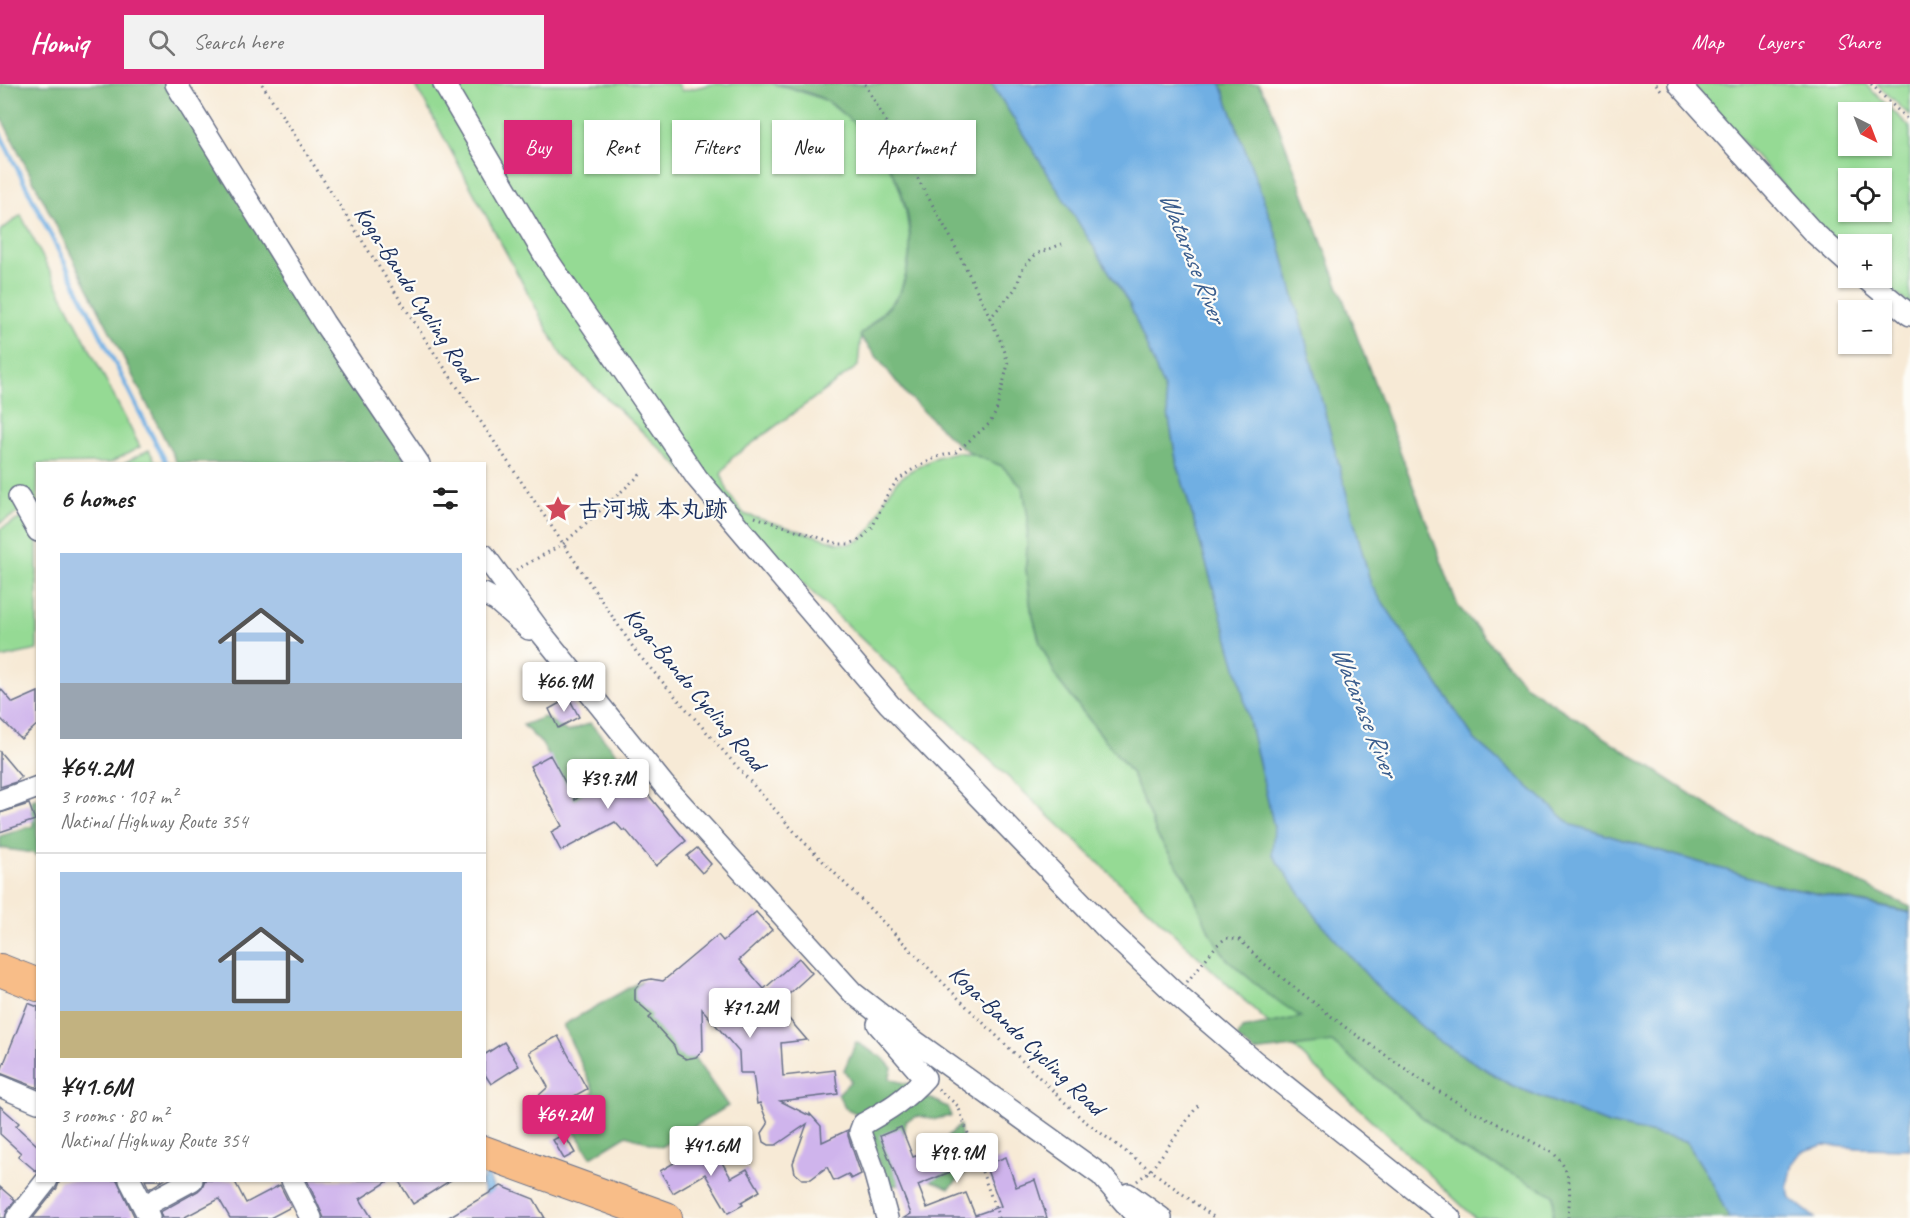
<!DOCTYPE html>
<meta charset="utf-8">
<style>
:root{--surface:#fff;--page:#f2f2f2;--text:#222;--muted:#767676;--line:#e0e0e0;--accent:#db2777}
body{margin:0;font-family:Caveat,"Klee One",sans-serif;background:var(--page);color:var(--text);height:100vh;display:flex;flex-direction:column;font-size:22px;white-space:nowrap}
*{box-sizing:border-box;margin:0}
p{font-size:20px;color:var(--muted)}
.icon{flex:none;width:33px;height:33px;fill:none;stroke:currentColor;stroke-width:2;stroke-linecap:round;stroke-linejoin:round}
.map{position:relative;flex:1;overflow:hidden}
.drawer{position:absolute;left:36px;top:378px;width:450px;height:720px;display:flex;flex-direction:column;background:var(--surface);border-radius:0px;box-shadow:0 2px 4px #0004}
.drawer>*{flex:none}
.banner{position:absolute;left:504px;top:36px;width:570px;height:54px;display:flex;gap:12px}
.needle{width:39px;rotate:138deg}
.tools{position:absolute;left:1838px;top:18px;display:grid;gap:12px}
.tools a{display:grid;place-items:center;width:54px;height:54px;border-radius:0px;background:var(--surface);box-shadow:0 2px 4px #0004;font-size:30px}
.price{position:absolute;translate:-50% -51px;padding:0 14px;border-radius:6px;background:#fff;color:#222;font-size:20px;line-height:39px;filter:drop-shadow(0 2px 3px #0008)}
.price::after{content:'';position:absolute;left:50%;top:36px;width:18px;height:14px;margin-left:-9px;background:inherit;clip-path:polygon(0 0,100% 0,50% 100%)}
.price.selected{background:var(--accent);color:#fff}
ul{padding:0;list-style:none}
li{display:grid;align-content:center;gap:12px;height:318px;padding:0 24px}
li+li{border-top:2px solid var(--line)}
li span{display:grid;place-items:center;height:186px;border-radius:0px;color:#555}
li>.icon{margin-inline-start:auto}
span .icon{width:108px;height:108px;fill:#fffc;stroke-width:1}
li b{font-size:26px}
h2{display:flex;justify-content:space-between;align-items:center;height:72px;padding:0 24px;font-size:26px}
.chip{padding:0 21px;border-radius:0px;background:var(--surface);box-shadow:0 2px 4px #0004;font-size:21px;line-height:54px}
.chip.selected{background:var(--accent);color:#fff}
header{display:flex;align-items:center;gap:36px;box-sizing:border-box;height:84px;padding:0 30px;background:var(--accent);color:#fff}
header strong{font-size:28px}
nav{display:flex;gap:33px;margin-inline-start:auto;font-size:21px}
.search{width:420px;height:54px;background:var(--page);display:flex;align-items:center;gap:15px;box-sizing:border-box;padding:0 21px;border-radius:0px;color:var(--muted);font-size:22px}
.map>svg:first-child{display:block}
.green{fill:#95da94;stroke:#588479;stroke-width:1.5;fill-rule:evenodd}
.forest{fill:#78ba7e;stroke:#4a746e;stroke-width:1.5}
.water{fill:#70afe3;stroke:#466fa0;stroke-width:1.5}
.lines{fill:none;stroke-linecap:round;stroke-linejoin:round}
.stream{stroke:#70afe3;stroke-width:4.5}
.building{fill:#cfb4ec}
.minor-casing{stroke:#687088;stroke-width:24}
.highway-casing{stroke:#687088;stroke-width:34}
.path{stroke:#687088;stroke-width:3;stroke-dasharray:1.5 4.5;stroke-linecap:butt}
.minor{stroke:#fff;stroke-width:21}
.highway{stroke:#f8bd88;stroke-width:32}
.labels{text-anchor:middle;dominant-baseline:central;stroke-width:4.5;stroke-linejoin:round;paint-order:stroke}
.street-label{font-size:24px;fill:#1b2f5e;stroke:#fdfcf7}
.poi-label{font-size:24px;font-weight:bold;fill:#1b2f5e;stroke:#fdfcf7;text-anchor:start}
.water-label{font-size:26px;font-style:italic;fill:#395c8d;stroke:#fdfcf7}
</style>
<header>
<strong>Homiq</strong>
<div class="search"><svg class="icon" aria-label="search" viewBox="0 0 24 24"><circle cx="10" cy="10" r="6"/><path d="M15 15l6 6"/></svg>Search here</div>
<nav><a>Map</a><a>Layers</a><a>Share</a></nav>
</header>
<div class="map">
<svg width="1910" height="1134" viewBox="0 0 1910 1134">
<rect width="100%" height="100%" fill="#fdfcf7"/>
<filter id="ink" filterUnits="userSpaceOnUse"><feTurbulence type="fractalNoise" baseFrequency=".0167" numOctaves="2"/><feDisplacementMap in="SourceGraphic" scale="12" xChannelSelector="R" yChannelSelector="G"/><feConvolveMatrix kernelMatrix="1 2 1 2 8 2 1 2 1" color-interpolation-filters="sRGB"/></filter>
<filter id="wash" filterUnits="userSpaceOnUse"><feTurbulence type="fractalNoise" baseFrequency=".008" numOctaves="4" result="noise"/><feDisplacementMap in="SourceGraphic" scale="24" xChannelSelector="R" yChannelSelector="G"/><feGaussianBlur stdDeviation="1.35" result="paint"/><feColorMatrix in="noise" values="0 0 0 0 0 0 0 0 0 0 0 0 0 0 0 0 0 1.4 0 .05"/><feComposite in="paint" operator="in"/></filter>
<g filter="url(#wash)">
<rect width="100%" height="100%" fill="#f7ead6"/>
<g class="green">
<path d="M415,0H678L682,7L712,0H773L788,3L825,16L857,41L879,67L898,98L906,128L911,162L906,190L899,211L861,251L858,282L732,374L721,390L729,410L744,430L839,459L849,460L860,456L872,444L887,411L896,398L910,387L937,373L956,368L972,370L1002,382L1023,404L1028,433L1026,485L1031,525L1040,559L1058,596L1132,690L1158,753L1188,798L1209,847L1226,874L1265,908L1302,933L1458,1063L1555,1111L1553,1134H1475L562,272Z"/>
<path d="M1690,0H1865L1910,43V221L1878,194H1881V160H1848V168L1830,153ZM1848,28H1881V62H1848ZM1848,94H1881V128H1848Z"/>
<path d="M1877,0H1910V32Z"/>
<path d="M21,131L140,363L110,379L38,380L37,418L0,439V147Z"/>
<path d="M149,366L156,379H124Z"/>
<path d="M37,426V566L0,574V445Z"/>
</g>
<g class="forest">
<path d="M0,0H168L407,379H177L0,31Z"/>
<path d="M773,0H992L1130,221L1164,305L1176,375L1239,593L1274,743L1273,770L1320,838L1381,907L1436,955L1511,1001L1609,1040L1686,1057L1712,1098L1729,1134H1553L1554,1111L1458,1063L1332,958L1254,968L1237,954L1242,945L1301,933L1265,908L1226,874L1209,847L1188,798L1158,753L1132,690L1058,596L1040,559L1031,525L1026,485L1028,433L1023,404L1002,382L972,370L955,358L907,311L860,252C872,239 888,226 898,212C903,204 906,191 908,181C919,124 888,65 843,30C837,25 832,19 825,16C810,8 790,3 773,0Z"/>
<path d="M1221,0H1258L1269,17L1458,522L1526,602L1738,741L1910,823V828L1780,802L1572,741L1475,656L1371,501L1280,161Z"/>
<path d="M544,633L568,648L590,639L618,671L580,716H573L542,660L523,641Z"/>
<path d="M37,714V772L33,769L0,764V752L33,742L32,716Z"/>
<path d="M641,897L728,1022L661,1063L627,1051L591,1073L565,1033L594,1007L563,941Z"/>
<path d="M856,958L883,974L892,984L889,995L907,1000L919,1011L934,1016L947,1023L951,1032L936,1035L918,1032L906,1037L904,1051L914,1082L933,1071L942,1058L960,1041L961,1050L974,1081L949,1104L919,1092L902,1100L888,1103L860,1031L845,1024L838,1010L851,997L844,986Z"/>
</g>
<g class="water">
<path d="M992,0H1221L1280,161L1371,501L1475,656L1572,741L1780,802L1910,829V1065L1858,1064L1823,1061L1801,1068L1792,1080L1787,1102L1790,1114L1815,1134H1729L1712,1098L1686,1057L1609,1040L1511,1001L1436,955L1381,907L1320,838L1272,770L1274,743L1239,593L1176,375L1164,305L1130,221Z"/>
<path d="M485,1068L490,1096L502,1124L492,1129L480,1097L484,1096Z"/>
</g>
<g class="lines">
<path class="stream" d="M0,50L140,329L167,380"/>
</g>
<g id="blocks">
<g class="building">
<path d="M0,604L13,619L38,608V640L21,655L0,634Z"/>
<path d="M569,614L579,633L558,644L549,625Z"/>
<path d="M0,668L21,693L16,698L0,703Z"/>
<path d="M550,671L575,716L620,676L686,757L656,782L625,745L623,747L615,738L561,767L551,748L562,742L530,682Z"/>
<path d="M29,720L35,736L0,748V729Z"/>
<path d="M697,764L711,780L702,789L687,772Z"/>
<path d="M756,828L772,846L739,876L764,905L799,874L812,889L777,921L807,956L781,959L783,992L835,986L838,1010L780,1017L810,1032V1030L821,1042L822,1058L848,1046V1052L861,1090L851,1095L848,1090L834,1097L827,1083L811,1095H802L795,1089L793,1079L807,1040L776,1061H769L764,1058L762,1049L768,1040L760,1019L757,1020L753,989H740L739,968L702,925L703,966L696,973L686,975L677,970L674,962L649,934L652,931L635,916V905L642,897L651,895L663,897L718,851L723,857Z"/>
<path d="M28,919L38,923V1004L0,989Z"/>
<path d="M558,952L587,1005L547,1027L539,1034L528,1021L548,1003L529,968Z"/>
<path d="M504,958L519,982L491,1000L484,989V971Z"/>
<path d="M0,1022L19,1039L16,1042L38,1062L37,1088L18,1072L21,1069L0,1050Z"/>
<path d="M901,1043L913,1073L951,1059L960,1084L918,1101L927,1124L966,1109L975,1131L1001,1122L985,1081L1006,1073L1016,1103L1035,1096L1047,1134H904L911,1130L880,1052Z"/>
<path d="M564,1050L575,1069L564,1075L553,1056Z"/>
<path d="M710,1058L731,1094L747,1085L760,1107L741,1118L743,1121L728,1129L705,1090L673,1109L660,1087Z"/>
<path d="M60,1096H117L135,1134H33L57,1104Z"/>
<path d="M145,1096H164L149,1105Z"/>
<path d="M205,1096H234L246,1119L280,1101L291,1123L270,1134H230L219,1115L183,1134H162L160,1128L198,1107L202,1103Z"/>
<path d="M307,1096H390L360,1115L372,1134H324Z"/>
<path d="M398,1096H451L413,1120Z"/>
<path d="M501,1102L534,1115L545,1134H447Z"/>
<path d="M0,1103L15,1116L7,1127L5,1134H0Z"/>
</g>
</g>
</g>
<g filter="url(#ink)">
<use href="#blocks" fill-opacity="0" stroke="#687088" stroke-width="1.5"/>
<g class="lines">
<defs>
<g id="minor">
<path d="M176,0L324,239L419,380"/>
<path d="M444,0L545,172L697,394L889,620L1105,843L1176,910L1254,977L1450,1134"/>
<path d="M1679,0L1812,147L1848,179"/>
<path d="M1865,194L1910,231"/>
<path d="M19,413L38,447"/>
<path d="M484,471L542,550L664,701L853,909L913,956L1101,1091L1138,1134"/>
<path d="M484,510L497,517L529,545"/>
<path d="M0,717L38,703"/>
<path d="M878,940L925,994C905,1016 889,1025 863,1040L860,1048L874,1087L887,1134"/>
<path d="M0,1002L38,1018"/>
<path d="M130,1096L149,1133"/>
<path d="M292,1096L311,1134"/>
<path d="M1128,1110L1161,1134"/>
<path d="M144,1122L192,1096"/>
<path d="M17,1134L47,1096"/>
</g>
<g id="highway">
<path d="M0,886L38,901"/>
<path d="M484,1068L666,1134"/>
</g>
</defs>
<use href="#minor" class="minor-casing"/>
<use href="#highway" class="highway-casing"/>
<g class="path">
<path d="M262,0L427,258L637,569L800,754L969,925L1082,1035L1215,1134"/>
<path d="M865,0L951,154L990,233"/>
<path d="M1656,0L1662,7"/>
<path d="M1871,0L1910,38"/>
<path d="M755,433L839,460H849L860,456L872,444L887,411L896,398L910,387L937,373L956,368L990,339L996,328L1008,280L1004,265L990,234L1016,204L1023,184L1036,170L1062,160"/>
<path d="M516,486L563,460L642,389"/>
<path d="M1187,898L1217,861L1226,854L1240,856L1262,878L1345,943L1433,1004L1467,1024L1552,1068C1574,1088 1570,1107 1568,1134"/>
<path d="M938,1005L958,1022L999,1134"/>
<path d="M1137,1097L1151,1086L1199,1020"/>
</g>
<use href="#minor" class="minor"/>
<use href="#highway" class="highway"/>
</g>
</g>
<defs>
<symbol id="sight-bare" viewBox="-9 -9 18 18"><path d="M0-6L1.8-2.2L6-1.7L2.9 1.2L3.7 5.4L0 3.3L-3.7 5.4L-2.9 1.2L-6-1.7L-1.8-2.2Z" fill="#d1495b" stroke="#fdfcf7" stroke-width="2.5" paint-order="stroke"/></symbol>
</defs>
<g fill-rule="evenodd">
<use href="#sight-bare" x="539" y="406" width="38" height="38"/>
</g>
<g class="labels">
<g class="street-label">
<text transform="translate(416 210) rotate(57)">Koga-Bando Cycling Road</text>
<text transform="translate(695 605) rotate(50)">Koga-Bando Cycling Road</text>
<text transform="translate(1027 956) rotate(44)">Koga-Bando Cycling Road</text>
</g>
<g class="poi-label">
<text x="578" y="425">古河城 本丸跡</text>
</g>
<g class="water-label">
<text transform="translate(1193 173) rotate(68)">Watarase River</text>
<text transform="translate(1365 627) rotate(68)">Watarase River</text>
</g>
</g>
</svg>
<div class="tools">
<a><svg class="needle" viewBox="-14 -14 28 28"><path d="M0-13l5 13h-10z" fill="#e53935"/><path d="M0 13l5-13h-10z" fill="#767676"/></svg></a>
<a><svg class="icon" aria-label="locate" viewBox="0 0 24 24"><circle cx="12" cy="12" r="6"/><path d="M12 2v4M12 18v4M2 12h4M18 12h4"/></svg></a>
<a>+</a>
<a>−</a>
</div>
<b class="price" style="left:564px;top:629px">¥66.9M</b>
<b class="price" style="left:608px;top:726px">¥39.7M</b>
<b class="price" style="left:750px;top:955px">¥71.2M</b>
<b class="price selected" style="left:564px;top:1062px">¥64.2M</b>
<b class="price" style="left:711px;top:1093px">¥41.6M</b>
<b class="price" style="left:957px;top:1100px">¥99.9M</b>
<div class="banner">
<a class="chip selected">Buy</a>
<a class="chip">Rent</a>
<a class="chip">Filters</a>
<a class="chip">New</a>
<a class="chip">Apartment</a>
</div>
<section class="drawer">
<h2>6 homes<svg class="icon" aria-label="filters" viewBox="0 0 24 24"><path d="M4 7h16M4 17h16"/><circle cx="9" cy="7" r="2"/><circle cx="15" cy="17" r="2"/></svg></h2>
<ul>
<li><span style="background:linear-gradient(#a9c7e8 70%,#9aa5b1 0)"><svg class="icon" aria-label="home" viewBox="0 0 24 24"><path d="M3 11l9-7 9 7M6 9v11h12V9"/></svg></span><div><b>¥64.2M</b><p>3 rooms · 107 m²</p><p>Natinal Highway Route 354</p></div></li>
<li><span style="background:linear-gradient(#a9c7e8 75%,#c2b280 0)"><svg class="icon" aria-label="home" viewBox="0 0 24 24"><path d="M3 11l9-7 9 7M6 9v11h12V9"/></svg></span><div><b>¥41.6M</b><p>3 rooms · 80 m²</p><p>Natinal Highway Route 354</p></div></li>
</ul>
</section>
</div>
